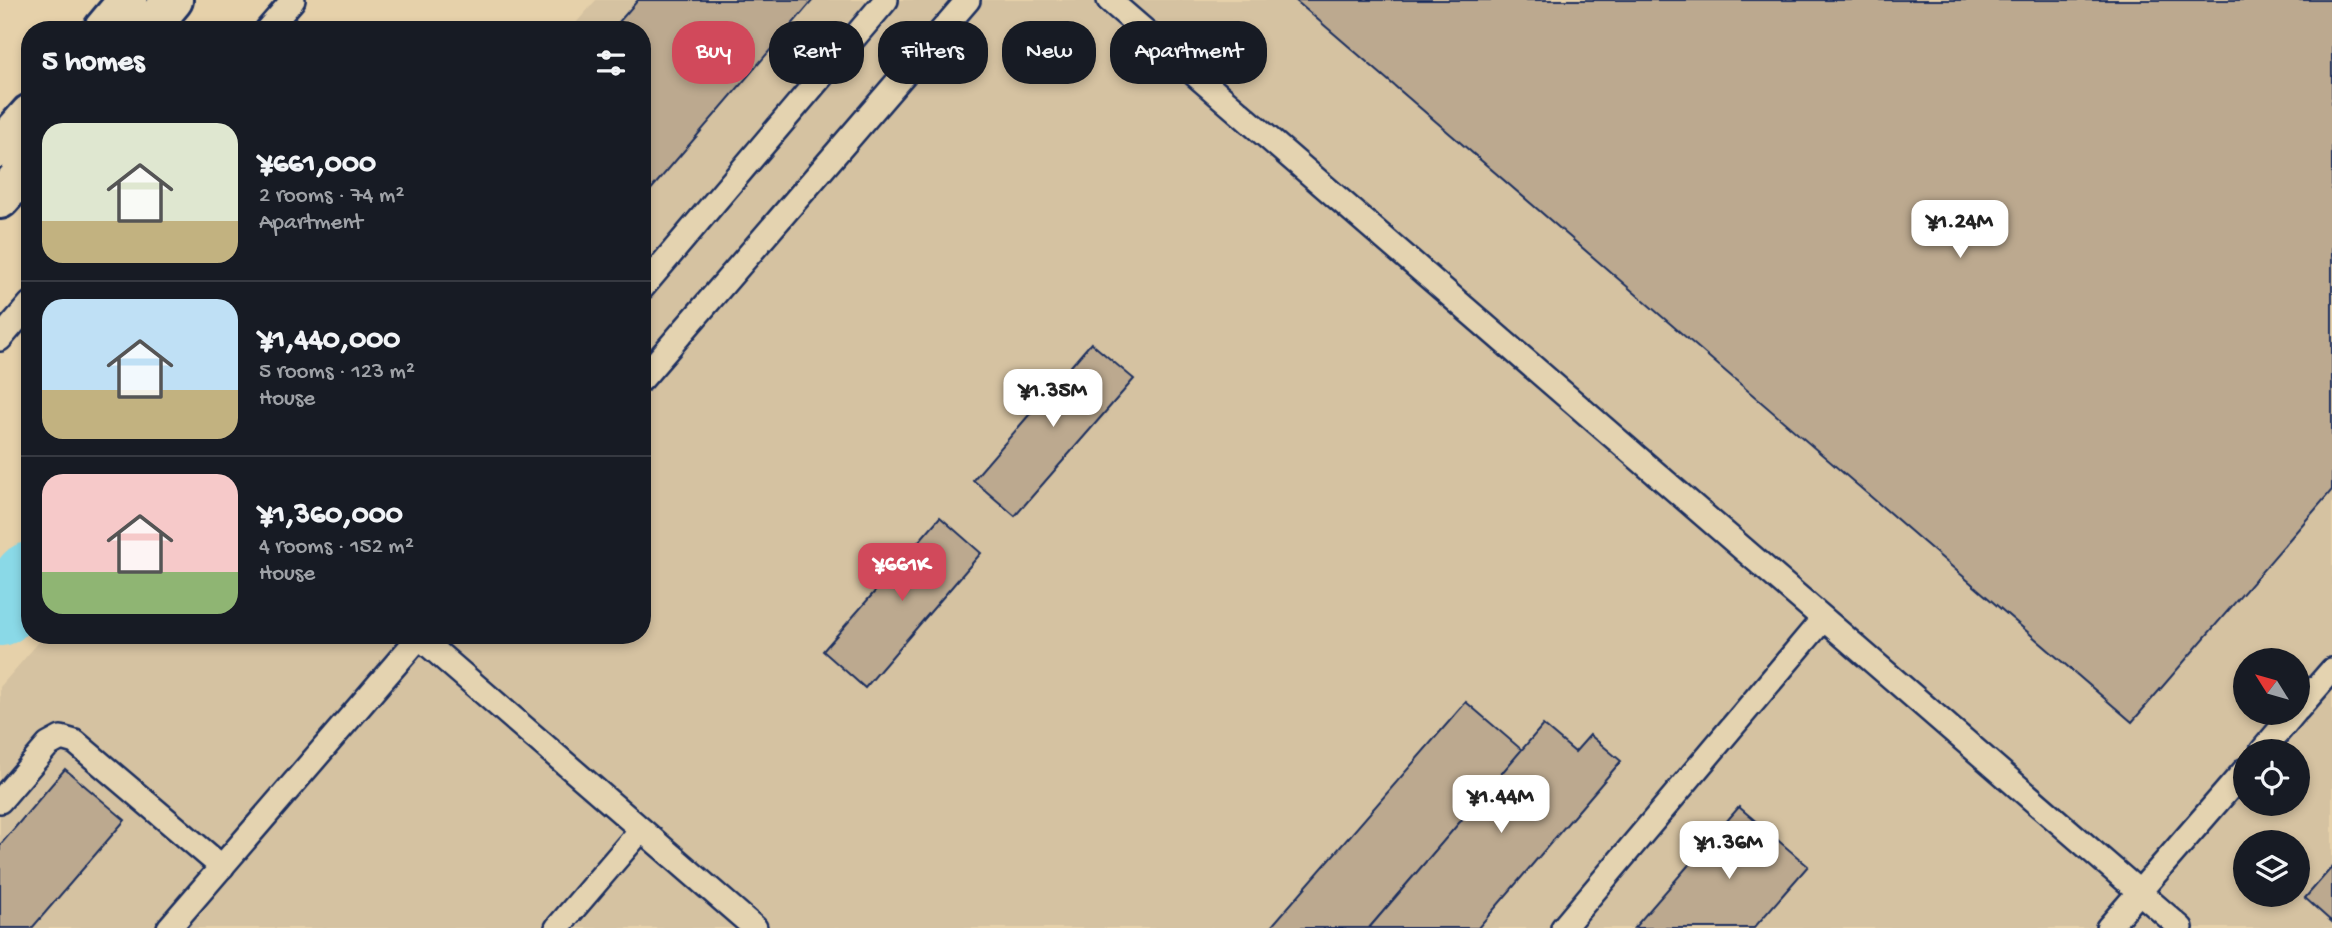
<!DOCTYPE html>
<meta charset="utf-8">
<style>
:root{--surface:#171b24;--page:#242831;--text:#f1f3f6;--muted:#9ea1a6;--line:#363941;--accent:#d1495b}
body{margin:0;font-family:"Gochi Hand",sans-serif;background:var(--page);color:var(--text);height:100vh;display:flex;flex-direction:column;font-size:26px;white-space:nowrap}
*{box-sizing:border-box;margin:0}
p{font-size:23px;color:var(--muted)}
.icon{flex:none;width:38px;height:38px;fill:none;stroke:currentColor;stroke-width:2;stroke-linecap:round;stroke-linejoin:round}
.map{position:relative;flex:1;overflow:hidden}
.drawer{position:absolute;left:21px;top:21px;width:630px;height:623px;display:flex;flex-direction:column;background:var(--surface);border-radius:28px;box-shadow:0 4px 10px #0003}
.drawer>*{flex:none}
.hud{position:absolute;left:672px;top:21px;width:665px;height:63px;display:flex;gap:14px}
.needle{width:46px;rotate:307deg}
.buttons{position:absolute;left:2233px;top:648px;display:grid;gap:14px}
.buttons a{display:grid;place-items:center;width:77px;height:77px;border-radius:50%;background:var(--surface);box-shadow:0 4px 10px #0003;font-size:35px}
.price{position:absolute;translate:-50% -60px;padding:0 16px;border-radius:14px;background:#fff;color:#222;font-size:23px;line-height:46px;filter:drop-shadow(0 2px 4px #0008)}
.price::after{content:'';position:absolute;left:50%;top:42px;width:21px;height:16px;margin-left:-10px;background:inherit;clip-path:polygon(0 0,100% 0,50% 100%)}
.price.on{background:var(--accent);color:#fff}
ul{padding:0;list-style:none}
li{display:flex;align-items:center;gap:21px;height:175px;padding:0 21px}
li+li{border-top:2px solid var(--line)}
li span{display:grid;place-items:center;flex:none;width:196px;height:140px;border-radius:21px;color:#555}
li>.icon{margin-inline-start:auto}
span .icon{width:84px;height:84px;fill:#fffc;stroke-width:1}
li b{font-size:30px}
h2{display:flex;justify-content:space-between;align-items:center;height:84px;padding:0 21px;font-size:30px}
.chip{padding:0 24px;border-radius:28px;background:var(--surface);box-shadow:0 4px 10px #0003;font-size:24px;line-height:63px}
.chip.on{background:var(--accent);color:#fff}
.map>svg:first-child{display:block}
.built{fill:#d5c2a1;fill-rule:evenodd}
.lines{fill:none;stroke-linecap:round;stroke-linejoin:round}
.river{stroke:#8ad9e7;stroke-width:70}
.building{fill:#bca98f;stroke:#1b2f5e;stroke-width:2}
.lane-casing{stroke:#1b2f5e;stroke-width:28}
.secondary-casing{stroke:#1b2f5e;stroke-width:44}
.lane{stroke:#e4d3b0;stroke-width:23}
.secondary{stroke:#e4d3b0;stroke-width:38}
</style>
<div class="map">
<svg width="2332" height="928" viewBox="0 0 2332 928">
<rect width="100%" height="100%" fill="#e6d1aa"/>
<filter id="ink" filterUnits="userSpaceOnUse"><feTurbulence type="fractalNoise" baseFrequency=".0143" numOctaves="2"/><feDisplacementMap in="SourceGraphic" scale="14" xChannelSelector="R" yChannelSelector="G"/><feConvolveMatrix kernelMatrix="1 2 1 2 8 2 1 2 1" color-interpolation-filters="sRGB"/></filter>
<g filter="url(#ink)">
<path class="built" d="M596,0H2332V928H0V687L45,635H642V30H570ZM2245,660H2298V712H2245ZM2245,751H2298V803H2245ZM2245,842H2298V894H2245Z"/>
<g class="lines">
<path class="river" d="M0,611L30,577"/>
</g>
<g class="building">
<path d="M638,0H813L648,193L642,188V30H612Z"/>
<path d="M1295,0H2332V490L2132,722Z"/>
<path d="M1091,343L1134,379L1015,516L973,480Z"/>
<path d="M940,517L981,553L865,688L823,651Z"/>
<path d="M1466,702L1522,750L1369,928H1270Z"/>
<path d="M1543,725L1575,752L1590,735L1621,761L1478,928H1369Z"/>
<path d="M65,769L125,820L32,928H0V845Z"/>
<path d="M1739,807L1808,866L1754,928H1634Z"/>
<path d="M2332,867V922L2305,898Z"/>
</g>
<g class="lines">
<defs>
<g id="lane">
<path d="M1109,0L2181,928"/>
<path d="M267,30L293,0"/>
<path d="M642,288L886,0"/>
<path d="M0,339L30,304"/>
<path d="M642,379L968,0"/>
<path d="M417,635L755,928"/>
<path d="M2298,709L2332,670"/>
<path d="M2262,751L2295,712"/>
<path d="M0,801L48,745L61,738L75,742L222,867"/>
<path d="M169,928L421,635"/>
<path d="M557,928L641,830"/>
<path d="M1563,928L1823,619"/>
<path d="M2108,928L2245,770"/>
</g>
<g id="secondary">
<path d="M103,30L128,0"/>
<path d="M148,30L173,0"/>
<path d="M0,148L30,114"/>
<path d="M0,199L30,165"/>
</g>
</defs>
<use href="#lane" class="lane-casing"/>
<use href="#secondary" class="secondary-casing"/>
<use href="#lane" class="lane"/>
<use href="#secondary" class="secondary"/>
</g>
</g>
</svg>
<div class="buttons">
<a><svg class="needle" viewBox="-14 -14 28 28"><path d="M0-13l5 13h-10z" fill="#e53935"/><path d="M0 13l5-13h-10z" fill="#9ea1a6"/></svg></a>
<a><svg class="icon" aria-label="locate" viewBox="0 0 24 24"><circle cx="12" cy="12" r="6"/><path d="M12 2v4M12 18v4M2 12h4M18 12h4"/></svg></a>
<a><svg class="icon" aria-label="layers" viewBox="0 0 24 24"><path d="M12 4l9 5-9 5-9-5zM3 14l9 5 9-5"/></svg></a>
</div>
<b class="price" style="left:1960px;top:260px">¥1.24M</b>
<b class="price" style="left:1053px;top:429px">¥1.35M</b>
<b class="price on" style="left:902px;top:603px">¥661K</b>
<b class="price" style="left:1501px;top:835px">¥1.44M</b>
<b class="price" style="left:1729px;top:881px">¥1.36M</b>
<div class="hud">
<a class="chip on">Buy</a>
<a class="chip">Rent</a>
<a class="chip">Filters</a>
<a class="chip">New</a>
<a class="chip">Apartment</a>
</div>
<section class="drawer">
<h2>5 homes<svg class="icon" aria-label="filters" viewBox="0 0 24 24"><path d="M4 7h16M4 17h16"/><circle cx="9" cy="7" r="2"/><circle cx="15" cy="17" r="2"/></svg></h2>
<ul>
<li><span style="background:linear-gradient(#dfe7d0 70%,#c2b280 0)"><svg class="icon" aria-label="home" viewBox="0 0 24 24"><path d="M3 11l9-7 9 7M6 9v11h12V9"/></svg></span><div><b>¥661,000</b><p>2 rooms · 74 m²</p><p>Apartment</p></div></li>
<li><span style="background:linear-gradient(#bfe0f5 65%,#c2b280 0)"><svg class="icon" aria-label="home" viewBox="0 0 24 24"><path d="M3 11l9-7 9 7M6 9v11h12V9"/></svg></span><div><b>¥1,440,000</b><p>5 rooms · 123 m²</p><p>House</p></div></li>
<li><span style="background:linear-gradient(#f6c9c9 70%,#8fb573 0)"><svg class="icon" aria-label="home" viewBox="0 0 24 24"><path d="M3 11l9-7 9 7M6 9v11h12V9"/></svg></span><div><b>¥1,360,000</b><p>4 rooms · 152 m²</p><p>House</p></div></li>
</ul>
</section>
</div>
